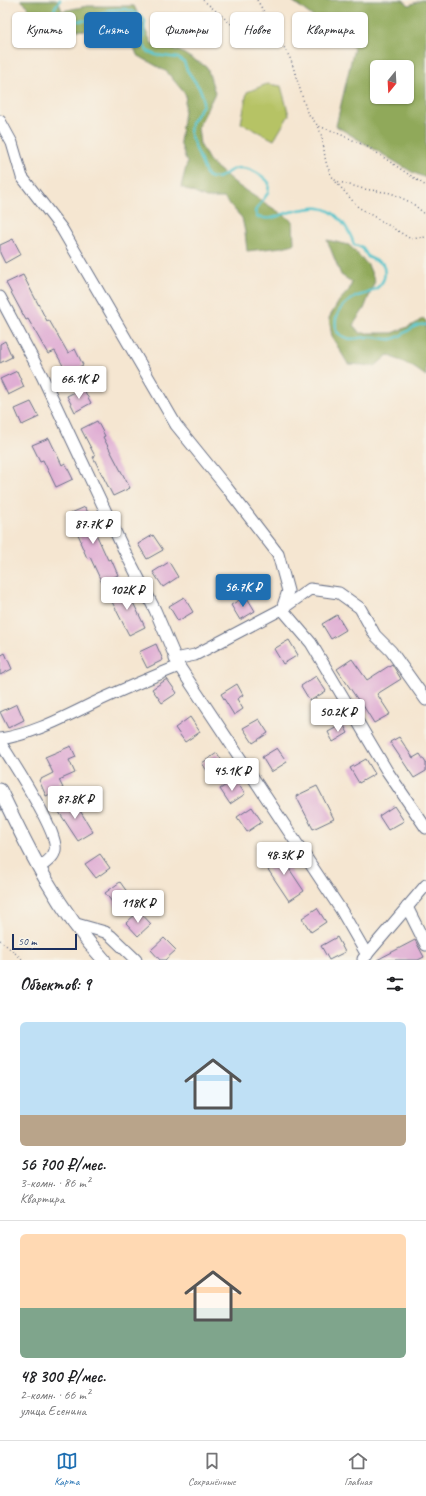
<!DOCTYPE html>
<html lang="ru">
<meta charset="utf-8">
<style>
:root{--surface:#fff;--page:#f6f6f6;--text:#202124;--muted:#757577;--line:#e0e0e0;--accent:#1f6fb2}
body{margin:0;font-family:Caveat,sans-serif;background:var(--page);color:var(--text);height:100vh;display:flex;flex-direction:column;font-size:15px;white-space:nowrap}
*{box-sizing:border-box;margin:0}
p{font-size:13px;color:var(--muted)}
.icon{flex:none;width:22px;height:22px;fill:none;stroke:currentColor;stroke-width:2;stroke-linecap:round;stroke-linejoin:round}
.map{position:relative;height:960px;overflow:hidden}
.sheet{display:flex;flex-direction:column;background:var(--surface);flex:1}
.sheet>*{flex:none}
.banner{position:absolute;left:12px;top:12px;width:402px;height:36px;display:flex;gap:8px}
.needle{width:26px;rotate:198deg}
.controls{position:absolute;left:370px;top:60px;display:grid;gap:8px}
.controls a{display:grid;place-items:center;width:44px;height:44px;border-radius:6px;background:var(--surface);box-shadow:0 1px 3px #0004;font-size:20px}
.scale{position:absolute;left:12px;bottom:10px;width:65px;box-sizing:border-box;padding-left:4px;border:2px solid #1b2f5e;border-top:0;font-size:11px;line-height:14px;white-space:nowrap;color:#1b2f5e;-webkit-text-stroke:3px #f7f3e8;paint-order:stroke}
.price{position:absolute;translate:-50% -34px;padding:0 9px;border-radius:4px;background:#fff;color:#222;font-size:13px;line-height:26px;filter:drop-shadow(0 1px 2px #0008)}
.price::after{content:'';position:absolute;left:50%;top:24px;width:12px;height:9px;margin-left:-6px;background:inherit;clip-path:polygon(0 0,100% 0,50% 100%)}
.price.active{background:var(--accent);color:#fff}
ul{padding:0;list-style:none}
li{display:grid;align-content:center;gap:8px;height:212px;padding:0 20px}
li+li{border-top:1px solid var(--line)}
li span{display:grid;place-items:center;height:124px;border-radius:6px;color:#555}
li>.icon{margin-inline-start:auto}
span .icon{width:72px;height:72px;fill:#fffc;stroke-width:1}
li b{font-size:17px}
h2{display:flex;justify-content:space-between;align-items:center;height:48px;padding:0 20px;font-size:17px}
.tag{padding:0 14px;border-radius:6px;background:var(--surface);box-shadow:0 1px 3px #0004;font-size:14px;line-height:36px}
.tag.active{background:var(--accent);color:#fff}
.tab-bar{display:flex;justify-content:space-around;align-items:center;height:56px;border-top:1px solid var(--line);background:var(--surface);font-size:11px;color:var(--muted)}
.tab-bar a{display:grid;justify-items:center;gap:2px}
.tab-bar .active{color:var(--accent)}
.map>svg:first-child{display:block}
.green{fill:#b6c365;stroke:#687962}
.forest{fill:#90a95a;stroke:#566c5c;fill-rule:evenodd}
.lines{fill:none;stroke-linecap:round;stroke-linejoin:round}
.stream{stroke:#56c4cc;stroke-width:2.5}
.building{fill:#e0aed4}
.minor-casing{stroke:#676f86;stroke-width:13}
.major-casing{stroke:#676f86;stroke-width:15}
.path{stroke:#676f86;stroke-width:1.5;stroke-dasharray:1 3;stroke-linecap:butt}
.minor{stroke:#fff;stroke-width:11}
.major{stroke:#fff;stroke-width:13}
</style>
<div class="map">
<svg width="426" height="960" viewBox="0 0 426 960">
<rect width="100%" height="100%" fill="#f7f3e8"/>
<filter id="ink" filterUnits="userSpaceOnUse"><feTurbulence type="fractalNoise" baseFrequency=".025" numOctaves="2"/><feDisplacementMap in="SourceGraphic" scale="8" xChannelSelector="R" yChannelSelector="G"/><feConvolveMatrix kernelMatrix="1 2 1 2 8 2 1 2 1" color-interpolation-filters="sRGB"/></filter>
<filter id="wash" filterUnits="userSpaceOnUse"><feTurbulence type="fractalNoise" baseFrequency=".012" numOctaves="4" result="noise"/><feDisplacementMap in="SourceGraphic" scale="16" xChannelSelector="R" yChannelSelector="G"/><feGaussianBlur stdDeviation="0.9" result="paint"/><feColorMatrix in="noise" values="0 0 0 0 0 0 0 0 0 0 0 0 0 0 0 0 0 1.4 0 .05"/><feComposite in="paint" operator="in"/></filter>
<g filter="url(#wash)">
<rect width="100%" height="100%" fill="#f5e6d1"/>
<path class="green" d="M267,84L281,86L289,115L274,140L241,123L247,92Z"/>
<g class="forest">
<path d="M21,0H58L62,11L87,6H134L152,44L179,51L207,67L215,93L198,127L200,144L210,162L240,187L293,221L294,244L282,247L247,251L245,232L242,218L224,198H206L181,187L187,163L180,142L186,95L167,72L137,55L132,42L135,23C127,25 119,28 111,30C84,34 56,27 30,17L28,7Z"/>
<path d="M291,0H403L409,5L422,0H426V178L412,172L336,126L354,48ZM377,67H407V97H377Z"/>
<path d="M327,240L349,245L368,265L375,281L364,309L353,325L360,333H393L415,324L423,318L426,321V376L413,367L388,355L375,366L348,364L332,337L329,318L339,301L349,290L352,282L341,275Z"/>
</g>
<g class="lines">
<path class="stream" d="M60,0L55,7L53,15L56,19L81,21L90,20L108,10L124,9L132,11L141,16L145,21L143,43L147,51L156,55L178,58L184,62L187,70L200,89L203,97V105L191,123L190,134L207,176C223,183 225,169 239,168C249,167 263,175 269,183L268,193L255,211L257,217C274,221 275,216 290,212C299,210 311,207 320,208C337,210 350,230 354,245L362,247L368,257L383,264C388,278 382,287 368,293C364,295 358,295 354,298C346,302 338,310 336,319C335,322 336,327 336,331C350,344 354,337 371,337C378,337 386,340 392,339C404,337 414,322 426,325"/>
</g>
<g id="blocks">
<g class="building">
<path d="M13,239L21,254L5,263L0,253V245Z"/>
<path d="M23,275L47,321L49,320L68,353L75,349L83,365L67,373L55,351L48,354L28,319L26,320L6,283Z"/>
<path d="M5,341L12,357L0,363V344Z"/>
<path d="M17,371L24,387L8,395L0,379Z"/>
<path d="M83,388L91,403L75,412L67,396Z"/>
<path d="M31,402L39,417L22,425L15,409Z"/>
<path d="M97,421L105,436L103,437L130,488L113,496L93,457L95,456L81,429Z"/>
<path d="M49,438L62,465L65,463L73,479L56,487L43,460L40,461L32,445Z"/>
<path d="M85,507L93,522L91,523L108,560L111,559L118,575L102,583L90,557L87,558L80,542L81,541L69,514Z"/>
<path d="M153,535L163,550L147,559L138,544Z"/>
<path d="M169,562L178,577L163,587L153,572Z"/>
<path d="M126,588L145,627L129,635L109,596Z"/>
<path d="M246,596L255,611L240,620L231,605Z"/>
<path d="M184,597L193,612L178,621L169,606Z"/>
<path d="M337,615L346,630L331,639L322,624Z"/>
<path d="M289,640L298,655L283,664L274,649Z"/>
<path d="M156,644L163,660L147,668L139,652Z"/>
<path d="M5,653L12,669L0,675V656Z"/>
<path d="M352,659L367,680L392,664L401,679L377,694L390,714L374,723L359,699L358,700L337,669Z"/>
<path d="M316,676L326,691L310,701L301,686Z"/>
<path d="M167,679L177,693L162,703L152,689Z"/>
<path d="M237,684L243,695L237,699L243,709L234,715L221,694Z"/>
<path d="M17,704L24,720L8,728L0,712Z"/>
<path d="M190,717L200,732L185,742L175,728Z"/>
<path d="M259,719L268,733L253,743L243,728Z"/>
<path d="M343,724L348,733L333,742L328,732Z"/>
<path d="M399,737L413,758L420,754L426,763V771L414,778L390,742Z"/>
<path d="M71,746L76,757L69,760L75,773L59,780L63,788L46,796L39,780L53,773L45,757Z"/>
<path d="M277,748L287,762L271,772L262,757Z"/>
<path d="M217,753L226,767L211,777L202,763Z"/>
<path d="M366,759L375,774L359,783L350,768Z"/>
<path d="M235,779L245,794L230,804L220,789Z"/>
<path d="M317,786L334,819L313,829L296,796Z"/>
<path d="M73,799L93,832L78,841L57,809Z"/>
<path d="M394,806L404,821L388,830L379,816Z"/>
<path d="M252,807L262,822L247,832L237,817Z"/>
<path d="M278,852L304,891L289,901L263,862Z"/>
<path d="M100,854L110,868L96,878L85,864Z"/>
<path d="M120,882L130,896L116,907L105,893Z"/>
<path d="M317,908L326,922L311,932L302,918Z"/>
<path d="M139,911L151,924L138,936L126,923Z"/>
<path d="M337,937L345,952L329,960L321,946Z"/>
<path d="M164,938L176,950L165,960H160L151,950Z"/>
<path d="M415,940L424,957L418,960H377Z"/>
</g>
</g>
</g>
<g filter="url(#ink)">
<use href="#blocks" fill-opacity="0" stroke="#676f86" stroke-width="1"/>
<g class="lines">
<defs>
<g id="minor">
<path d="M0,121L12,143L22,177L62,229L176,425L227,488L278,554L288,591L282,609L311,643L387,771L426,828"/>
<path d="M0,297L42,376L122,546L155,610L179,666L341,910L367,955"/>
<path d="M175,659L195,655L282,609L310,589L339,593L360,608L375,635L391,651L426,700"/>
<path d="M0,739C35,734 68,715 100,700C126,688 152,677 179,666"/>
<path d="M0,742C11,760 59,832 55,850C54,858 45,863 39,868"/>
<path d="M407,907L426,945"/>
<path d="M73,923L105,932L111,936L136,960"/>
<path d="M363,959L426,885"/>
</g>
<path id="major" d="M0,790C29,851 58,910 104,960"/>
</defs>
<use href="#minor" class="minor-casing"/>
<use href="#major" class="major-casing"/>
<g class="path">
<path d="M203,0L236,28L245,31L277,34L291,60L307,112L318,126L333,131L368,147L426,186"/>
<path d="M257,0L277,34"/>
<path d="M318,127C326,142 322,156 329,170C330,174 333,178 336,181L364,189L391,193L412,203L426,215"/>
<path d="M336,182L358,207L411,239L426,237"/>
<path d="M0,940L23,960"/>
</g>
<use href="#minor" class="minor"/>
<use href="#major" class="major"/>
</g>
</g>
</svg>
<div class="controls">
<a><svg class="needle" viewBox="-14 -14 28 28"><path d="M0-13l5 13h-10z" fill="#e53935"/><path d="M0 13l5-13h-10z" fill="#757577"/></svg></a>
</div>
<div class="scale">50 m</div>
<b class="price" style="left:79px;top:400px">66.1K ₽</b>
<b class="price" style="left:93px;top:545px">87.7K ₽</b>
<b class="price active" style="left:243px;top:608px">56.7K ₽</b>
<b class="price" style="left:127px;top:611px">102K ₽</b>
<b class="price" style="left:338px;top:733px">50.2K ₽</b>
<b class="price" style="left:232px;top:792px">45.1K ₽</b>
<b class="price" style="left:75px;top:820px">87.8K ₽</b>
<b class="price" style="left:284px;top:876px">48.3K ₽</b>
<b class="price" style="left:138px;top:924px">118K ₽</b>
<div class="banner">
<a class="tag">Купить</a>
<a class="tag active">Снять</a>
<a class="tag">Фильтры</a>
<a class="tag">Новое</a>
<a class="tag">Квартира</a>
</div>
</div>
<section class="sheet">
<h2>Объектов: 9<svg class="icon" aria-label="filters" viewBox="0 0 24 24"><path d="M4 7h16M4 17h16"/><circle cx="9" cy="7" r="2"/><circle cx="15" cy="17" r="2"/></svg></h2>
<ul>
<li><span style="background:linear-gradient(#bfe0f5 75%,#b9a48a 0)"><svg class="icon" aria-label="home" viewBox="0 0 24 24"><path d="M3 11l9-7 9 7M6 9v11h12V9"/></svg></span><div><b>56 700 ₽/мес.</b><p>3-комн. · 86 m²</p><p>Квартира</p></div></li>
<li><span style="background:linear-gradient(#ffd9b3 60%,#7fa58c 0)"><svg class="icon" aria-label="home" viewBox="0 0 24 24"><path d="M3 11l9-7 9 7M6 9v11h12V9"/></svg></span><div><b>48 300 ₽/мес.</b><p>2-комн. · 66 m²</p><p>улица Есенина</p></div></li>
</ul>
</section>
<nav class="tab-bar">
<a class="active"><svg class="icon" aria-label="map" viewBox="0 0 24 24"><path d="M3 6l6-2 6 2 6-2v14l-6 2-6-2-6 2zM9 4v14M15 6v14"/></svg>Карта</a>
<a><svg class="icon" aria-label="saved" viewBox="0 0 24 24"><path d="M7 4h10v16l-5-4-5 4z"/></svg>Сохранённые</a>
<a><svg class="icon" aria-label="home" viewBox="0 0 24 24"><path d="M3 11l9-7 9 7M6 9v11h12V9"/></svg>Главная</a>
</nav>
